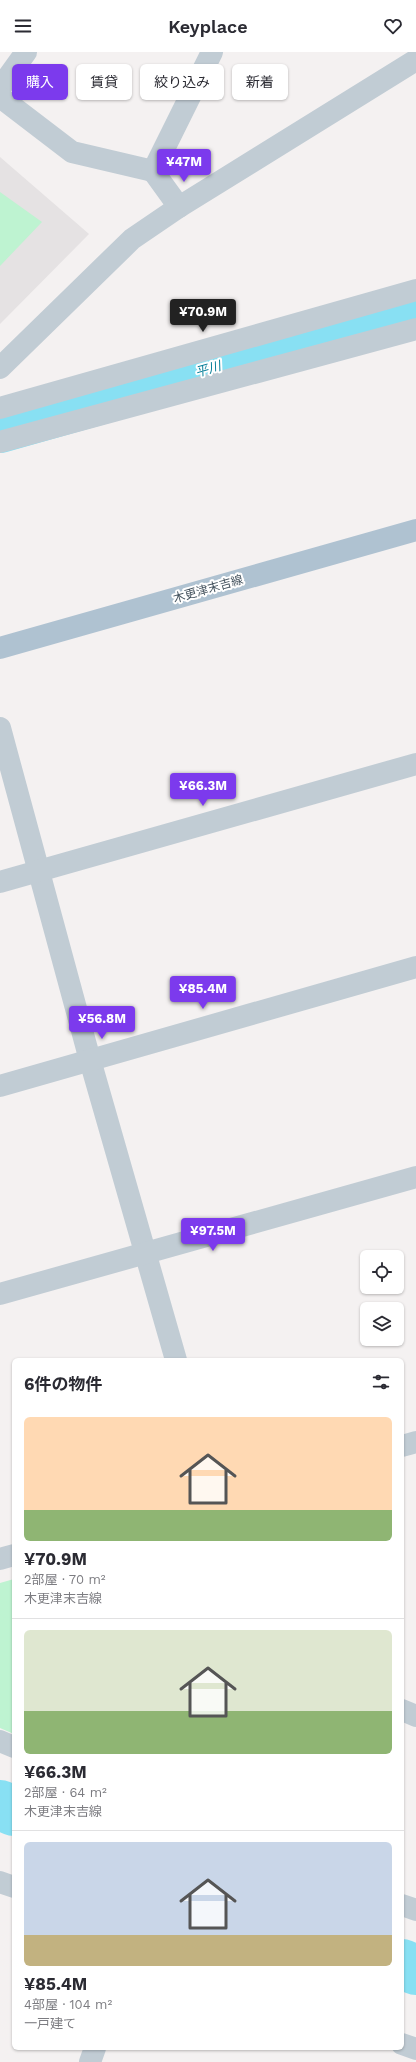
<!DOCTYPE html>
<html lang="ja">
<meta charset="utf-8">
<style>
:root{--surface:#fff;--page:#f7f7f7;--text:#2b2b33;--muted:#7c7c81;--line:#e1e1e2;--accent:#7c3aed}
body{margin:0;font-family:"Work Sans","Noto Sans JP",sans-serif;background:var(--page);color:var(--text);height:100vh;display:flex;flex-direction:column;font-size:15px;white-space:nowrap}
*{box-sizing:border-box;margin:0}
p{font-size:13px;color:var(--muted)}
.icon{flex:none;width:22px;height:22px;fill:none;stroke:currentColor;stroke-width:2;stroke-linecap:round;stroke-linejoin:round}
.map{position:relative;flex:1;overflow:hidden}
.drawer{position:absolute;left:12px;top:1306px;width:392px;height:692px;display:flex;flex-direction:column;background:var(--surface);border-radius:6px;box-shadow:0 1px 3px #0004}
.drawer>*{flex:none}
.guide{position:absolute;left:12px;top:12px;width:392px;height:36px;display:flex;gap:8px}
.tools{position:absolute;left:360px;top:1198px;display:grid;gap:8px}
.tools a{display:grid;place-items:center;width:44px;height:44px;border-radius:6px;background:var(--surface);box-shadow:0 1px 3px #0004;font-size:20px}
.price{position:absolute;translate:-50% -34px;padding:0 9px;border-radius:4px;background:var(--accent);color:#fff;font-size:13px;line-height:26px;filter:drop-shadow(0 1px 2px #0008)}
.price::after{content:'';position:absolute;left:50%;top:24px;width:12px;height:9px;margin-left:-6px;background:inherit;clip-path:polygon(0 0,100% 0,50% 100%)}
.price.current{background:#222;color:#fff}
ul{padding:0;list-style:none}
li{display:grid;align-content:center;gap:8px;height:212px;padding:0 12px}
li+li{border-top:1px solid var(--line)}
li span{display:grid;place-items:center;height:124px;border-radius:6px;color:#555}
li>.icon{margin-inline-start:auto}
span .icon{width:72px;height:72px;fill:#fffc;stroke-width:1}
li b{font-size:17px}
h2{display:flex;justify-content:space-between;align-items:center;height:48px;padding:0 12px;font-size:17px}
.chip{padding:0 14px;border-radius:6px;background:var(--surface);box-shadow:0 1px 3px #0004;font-size:14px;line-height:36px}
.chip.current{background:var(--accent);color:#fff}
header{display:flex;justify-content:space-between;align-items:center;height:52px;padding:0 12px;background:var(--surface);font-size:18px;font-weight:600}
.map>svg:first-child{display:block}
.education{fill:#e5e2e3}
.green{fill:#bef3d1}
.lines{fill:none;stroke-linecap:round;stroke-linejoin:round}
.river{stroke:#88e0f3;stroke-width:50}
.minor{stroke:#c1ccd4;stroke-width:22}
.major{stroke:#afc2d1;stroke-width:22}
.labels{text-anchor:middle;dominant-baseline:central;stroke-width:4;stroke-linejoin:round;paint-order:stroke}
.street-label{font-size:12px;fill:#475560;stroke:#fff}
.water-label{font-size:13px;font-style:italic;fill:#057d97;stroke:#fff}
</style>
<header><svg class="icon" aria-label="menu" viewBox="0 0 24 24"><path d="M4 6h16M4 12h16M4 18h16"/></svg>Keyplace<svg class="icon" aria-label="heart" viewBox="0 0 24 24"><path d="M12 20l-8-8c-3-5 5-10 8-4 3-6 11-1 8 4z"/></svg></header>
<div class="map">
<svg width="416" height="2010" viewBox="0 0 416 2010">
<rect width="100%" height="100%" fill="#f4f1f1"/>
<path class="education" d="M0,105L89,182L0,272Z"/>
<g class="green">
<path d="M0,140L42,170L0,214Z"/>
<path d="M14,1527V1682L0,1676V1531Z"/>
</g>
<g class="lines">
<g class="river">
<path d="M0,376L416,258"/>
<path d="M0,1753L14,1759"/>
<path d="M402,1912L416,1918"/>
</g>
<g class="minor">
<path d="M0,36L26,0"/>
<path d="M0,45L72,100L153,119"/>
<path d="M179,155L153,119L212,0"/>
<path d="M0,316L132,187L179,155L416,8"/>
<path d="M0,356L416,238"/>
<path d="M0,390L416,277"/>
<path d="M0,676L90,1008L176,1308"/>
<path d="M0,830L416,712"/>
<path d="M0,1034L416,915"/>
<path d="M0,1242L416,1125"/>
<path d="M402,1394L416,1390"/>
<path d="M0,1507L14,1503"/>
<path d="M402,1658L416,1664"/>
<path d="M0,1689L14,1695"/>
<path d="M0,1830L14,1835"/>
<path d="M402,1853L416,1858"/>
<path d="M402,1992L416,1997"/>
<path d="M90,2010L95,1996"/>
</g>
<path class="major" d="M0,596L416,478"/>
</g>
<g class="labels">
<g class="street-label">
<text transform="translate(208 537) rotate(-16)">木更津末吉線</text>
</g>
<g class="water-label">
<text transform="translate(208 317) rotate(-16)">平川</text>
</g>
</g>
</svg>
<div class="tools">
<a><svg class="icon" aria-label="locate" viewBox="0 0 24 24"><circle cx="12" cy="12" r="6"/><path d="M12 2v4M12 18v4M2 12h4M18 12h4"/></svg></a>
<a><svg class="icon" aria-label="layers" viewBox="0 0 24 24"><path d="M12 4l9 5-9 5-9-5zM3 14l9 5 9-5"/></svg></a>
</div>
<b class="price" style="left:184px;top:131px">¥47M</b>
<b class="price current" style="left:203px;top:281px">¥70.9M</b>
<b class="price" style="left:203px;top:755px">¥66.3M</b>
<b class="price" style="left:203px;top:958px">¥85.4M</b>
<b class="price" style="left:102px;top:988px">¥56.8M</b>
<b class="price" style="left:213px;top:1200px">¥97.5M</b>
<div class="guide">
<a class="chip current">購入</a>
<a class="chip">賃貸</a>
<a class="chip">絞り込み</a>
<a class="chip">新着</a>
</div>
<section class="drawer">
<h2>6件の物件<svg class="icon" aria-label="filters" viewBox="0 0 24 24"><path d="M4 7h16M4 17h16"/><circle cx="9" cy="7" r="2"/><circle cx="15" cy="17" r="2"/></svg></h2>
<ul>
<li><span style="background:linear-gradient(#ffd9b3 75%,#8fb573 0)"><svg class="icon" aria-label="home" viewBox="0 0 24 24"><path d="M3 11l9-7 9 7M6 9v11h12V9"/></svg></span><div><b>¥70.9M</b><p>2部屋 · 70 m²</p><p>木更津末吉線</p></div></li>
<li><span style="background:linear-gradient(#dfe7d0 65%,#8fb573 0)"><svg class="icon" aria-label="home" viewBox="0 0 24 24"><path d="M3 11l9-7 9 7M6 9v11h12V9"/></svg></span><div><b>¥66.3M</b><p>2部屋 · 64 m²</p><p>木更津末吉線</p></div></li>
<li><span style="background:linear-gradient(#c9d6e8 75%,#c2b280 0)"><svg class="icon" aria-label="home" viewBox="0 0 24 24"><path d="M3 11l9-7 9 7M6 9v11h12V9"/></svg></span><div><b>¥85.4M</b><p>4部屋 · 104 m²</p><p>一戸建て</p></div></li>
</ul>
</section>
</div>
